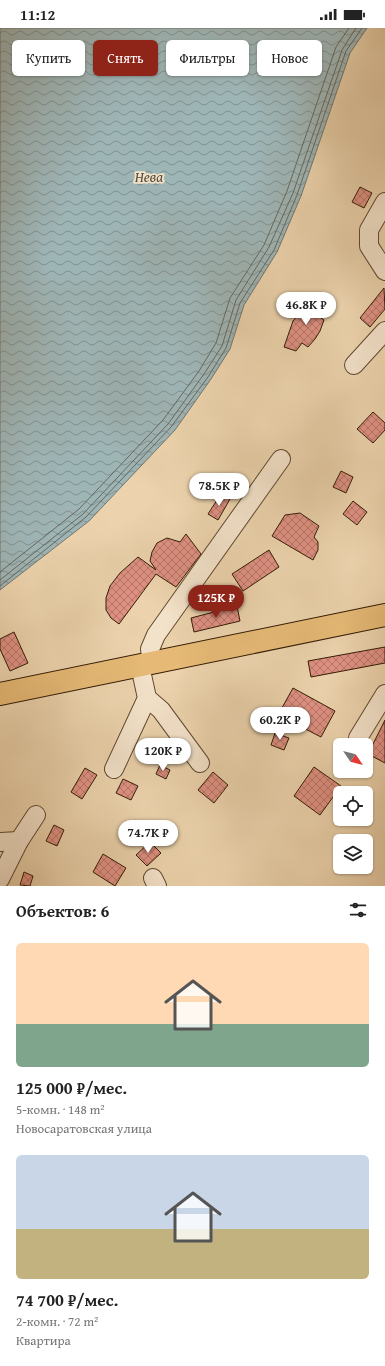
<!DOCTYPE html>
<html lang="ru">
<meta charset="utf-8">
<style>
:root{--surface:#fff;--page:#f2f2f2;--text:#222;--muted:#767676;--accent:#8f2418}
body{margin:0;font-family:"Gentium Book Plus",serif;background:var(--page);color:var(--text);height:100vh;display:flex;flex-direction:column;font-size:15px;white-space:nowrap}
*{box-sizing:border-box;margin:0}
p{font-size:13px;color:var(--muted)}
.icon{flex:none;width:22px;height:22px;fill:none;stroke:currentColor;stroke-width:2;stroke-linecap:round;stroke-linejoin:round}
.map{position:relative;height:858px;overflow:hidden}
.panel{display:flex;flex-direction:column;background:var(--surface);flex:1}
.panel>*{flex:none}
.hud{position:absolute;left:12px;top:12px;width:361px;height:36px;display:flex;gap:8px}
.needle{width:26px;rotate:125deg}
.controls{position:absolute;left:333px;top:710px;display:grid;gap:8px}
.controls a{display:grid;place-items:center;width:40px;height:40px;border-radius:6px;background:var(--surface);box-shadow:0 1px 3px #0004;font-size:20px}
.price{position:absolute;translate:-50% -34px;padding:0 9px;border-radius:14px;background:#fff;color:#222;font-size:13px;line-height:26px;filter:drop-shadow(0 1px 2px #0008)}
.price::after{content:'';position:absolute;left:50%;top:24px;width:12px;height:9px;margin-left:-6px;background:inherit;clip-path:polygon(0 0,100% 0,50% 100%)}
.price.selected{background:var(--accent);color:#fff}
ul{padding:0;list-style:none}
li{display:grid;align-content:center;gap:8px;height:212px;padding:0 16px}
li span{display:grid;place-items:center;height:124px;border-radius:6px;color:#555}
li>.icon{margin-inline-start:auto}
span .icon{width:72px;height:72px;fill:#fffc;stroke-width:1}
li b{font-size:17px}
h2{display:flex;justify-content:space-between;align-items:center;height:48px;padding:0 16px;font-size:17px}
.tag{padding:0 14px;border-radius:6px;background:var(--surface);box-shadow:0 1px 3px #0004;font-size:14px;line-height:36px}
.tag.selected{background:var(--accent);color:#fff}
.status{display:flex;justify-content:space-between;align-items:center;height:28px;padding:0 20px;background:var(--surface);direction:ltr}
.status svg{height:11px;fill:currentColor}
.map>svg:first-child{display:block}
.water{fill:url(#water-waves);stroke:#73776f}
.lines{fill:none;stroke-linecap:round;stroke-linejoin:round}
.shore{stroke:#68685e;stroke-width:1}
.building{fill:url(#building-cross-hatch);stroke:#321b05}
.minor-casing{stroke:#60492f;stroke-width:20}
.major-casing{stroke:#321b05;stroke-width:24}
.minor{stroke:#f3e2ca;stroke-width:18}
.major{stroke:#e6ba76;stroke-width:22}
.labels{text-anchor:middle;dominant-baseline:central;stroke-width:3.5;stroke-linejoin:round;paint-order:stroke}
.water-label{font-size:15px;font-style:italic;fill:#52493a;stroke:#f3e2ca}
</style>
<div class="status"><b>11:12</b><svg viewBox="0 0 49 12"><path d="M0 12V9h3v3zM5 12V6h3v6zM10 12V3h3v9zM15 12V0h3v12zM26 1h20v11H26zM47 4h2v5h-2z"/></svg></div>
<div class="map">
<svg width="385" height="858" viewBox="0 0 385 858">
<defs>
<pattern id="water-waves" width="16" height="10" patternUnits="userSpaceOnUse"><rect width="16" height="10" fill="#9eb5b6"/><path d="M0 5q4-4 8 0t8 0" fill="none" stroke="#819292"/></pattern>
<pattern id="building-cross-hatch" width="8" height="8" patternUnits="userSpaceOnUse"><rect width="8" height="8" fill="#e09183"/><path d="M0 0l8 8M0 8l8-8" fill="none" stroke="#b67669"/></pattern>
</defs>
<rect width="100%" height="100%" fill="#ecd3ad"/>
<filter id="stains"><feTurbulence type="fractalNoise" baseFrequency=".005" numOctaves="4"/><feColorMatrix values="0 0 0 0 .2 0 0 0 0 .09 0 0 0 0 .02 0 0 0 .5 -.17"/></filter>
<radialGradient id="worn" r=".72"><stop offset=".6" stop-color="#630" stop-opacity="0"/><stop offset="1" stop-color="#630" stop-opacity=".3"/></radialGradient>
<path class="water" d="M0,0H367L350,25L301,168L277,224L244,277L230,321L211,351L175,402L89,493L0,562Z"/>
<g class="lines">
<g class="shore">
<path d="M0,544L79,481L163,392L199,343L216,315L230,270L264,217L287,163L336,19L349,0"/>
<path d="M0,552L83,486L168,396L204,346L222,318L236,272L269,219L293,165L342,22L356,0"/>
<path d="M0,558L86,489L171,399L208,349L226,320L240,275L274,222L297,167L346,23L362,0"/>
</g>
</g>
<g class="building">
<path d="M360,159L372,165L364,180L352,174Z"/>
<path d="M384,260L385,281L370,299L360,290Z"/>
<path d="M314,269L324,279L318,288L324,292L320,303L315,311L308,319L302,315L296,323L284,319L293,293Z"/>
<path d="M373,384L385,395V402L373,415L357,401Z"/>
<path d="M341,443L353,449L346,465L333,459Z"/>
<path d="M221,466L230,471L218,492L208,486Z"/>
<path d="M353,473L367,484L357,497L343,486Z"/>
<path d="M300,485L319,498L314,509L318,514V522L313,532L272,508L285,487Z"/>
<path d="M186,506L201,526L176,559L156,546L119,596L111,590L106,582V570L110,558L120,545L138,529L156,542L150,533L152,524L157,515L167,510L180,514Z"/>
<path d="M269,522L279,539L243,563L232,546Z"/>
<path d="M237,578L240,593L194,604L191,590Z"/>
<path d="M14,604L28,635L10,643L0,621V611Z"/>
<path d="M385,619V635L311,649L308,633Z"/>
<path d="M293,660L335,683L321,709L278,687Z"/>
<path d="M385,692V735L368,726Z"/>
<path d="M275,705L289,710L284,722L271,717Z"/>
<path d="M160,737L170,742L166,751L156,746Z"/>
<path d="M314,739L341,758L320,787L294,768Z"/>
<path d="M85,740L97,747L82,771L71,764Z"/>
<path d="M213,744L228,757L214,775L198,762Z"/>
<path d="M123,751L138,758L131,772L116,765Z"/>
<path d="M54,797L64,802L57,818L46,813Z"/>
<path d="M150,814L161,825L147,838L136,827Z"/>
<path d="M103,826L126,840L115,858L93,844Z"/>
<path d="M24,844L33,848L30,858L20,857Z"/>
</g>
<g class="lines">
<defs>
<g id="minor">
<path d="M385,174L369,202V218L385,243"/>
<path d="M354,337L385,303"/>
<path d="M152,635L150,621L156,607L281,431"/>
<path d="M147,670L161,682L200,735"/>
<path d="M358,710L385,666"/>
<path d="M114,741L147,670L140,638"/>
<path d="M0,814L19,813"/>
<path d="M153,850L157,858"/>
<path d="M0,851L19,813L36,787"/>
</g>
<path id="major" d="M0,666L385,587"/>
</defs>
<use href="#minor" class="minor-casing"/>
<use href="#major" class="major-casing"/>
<use href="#minor" class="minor"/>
<use href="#major" class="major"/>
</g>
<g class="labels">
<g class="water-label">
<text x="149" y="148">Нева</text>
</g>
</g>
<rect width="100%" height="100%" filter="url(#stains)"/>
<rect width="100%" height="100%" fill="url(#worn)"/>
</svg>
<div class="controls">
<a><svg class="needle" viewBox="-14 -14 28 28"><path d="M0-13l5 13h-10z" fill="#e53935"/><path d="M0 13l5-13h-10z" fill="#767676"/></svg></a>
<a><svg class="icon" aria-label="locate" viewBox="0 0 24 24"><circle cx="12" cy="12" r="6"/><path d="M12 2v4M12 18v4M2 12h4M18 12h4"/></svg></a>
<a><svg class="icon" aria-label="layers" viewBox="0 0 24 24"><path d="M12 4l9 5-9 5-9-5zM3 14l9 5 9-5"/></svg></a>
</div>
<b class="price" style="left:306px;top:298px">46.8K ₽</b>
<b class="price" style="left:219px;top:479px">78.5K ₽</b>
<b class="price selected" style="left:216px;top:591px">125K ₽</b>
<b class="price" style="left:280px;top:713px">60.2K ₽</b>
<b class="price" style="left:163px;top:744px">120K ₽</b>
<b class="price" style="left:148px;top:826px">74.7K ₽</b>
<div class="hud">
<a class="tag">Купить</a>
<a class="tag selected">Снять</a>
<a class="tag">Фильтры</a>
<a class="tag">Новое</a>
</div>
</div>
<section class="panel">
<h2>Объектов: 6<svg class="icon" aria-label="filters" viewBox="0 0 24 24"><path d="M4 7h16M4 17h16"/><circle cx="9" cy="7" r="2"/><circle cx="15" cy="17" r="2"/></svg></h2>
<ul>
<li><span style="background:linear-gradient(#ffd9b3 65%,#7fa58c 0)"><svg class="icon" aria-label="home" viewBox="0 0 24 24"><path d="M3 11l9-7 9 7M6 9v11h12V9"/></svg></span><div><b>125 000 ₽/мес.</b><p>5-комн. · 148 m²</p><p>Новосаратовская улица</p></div></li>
<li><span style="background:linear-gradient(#c9d6e8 60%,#c2b280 0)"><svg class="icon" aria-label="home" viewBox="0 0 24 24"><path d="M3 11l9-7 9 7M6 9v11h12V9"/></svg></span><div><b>74 700 ₽/мес.</b><p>2-комн. · 72 m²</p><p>Квартира</p></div></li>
</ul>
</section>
